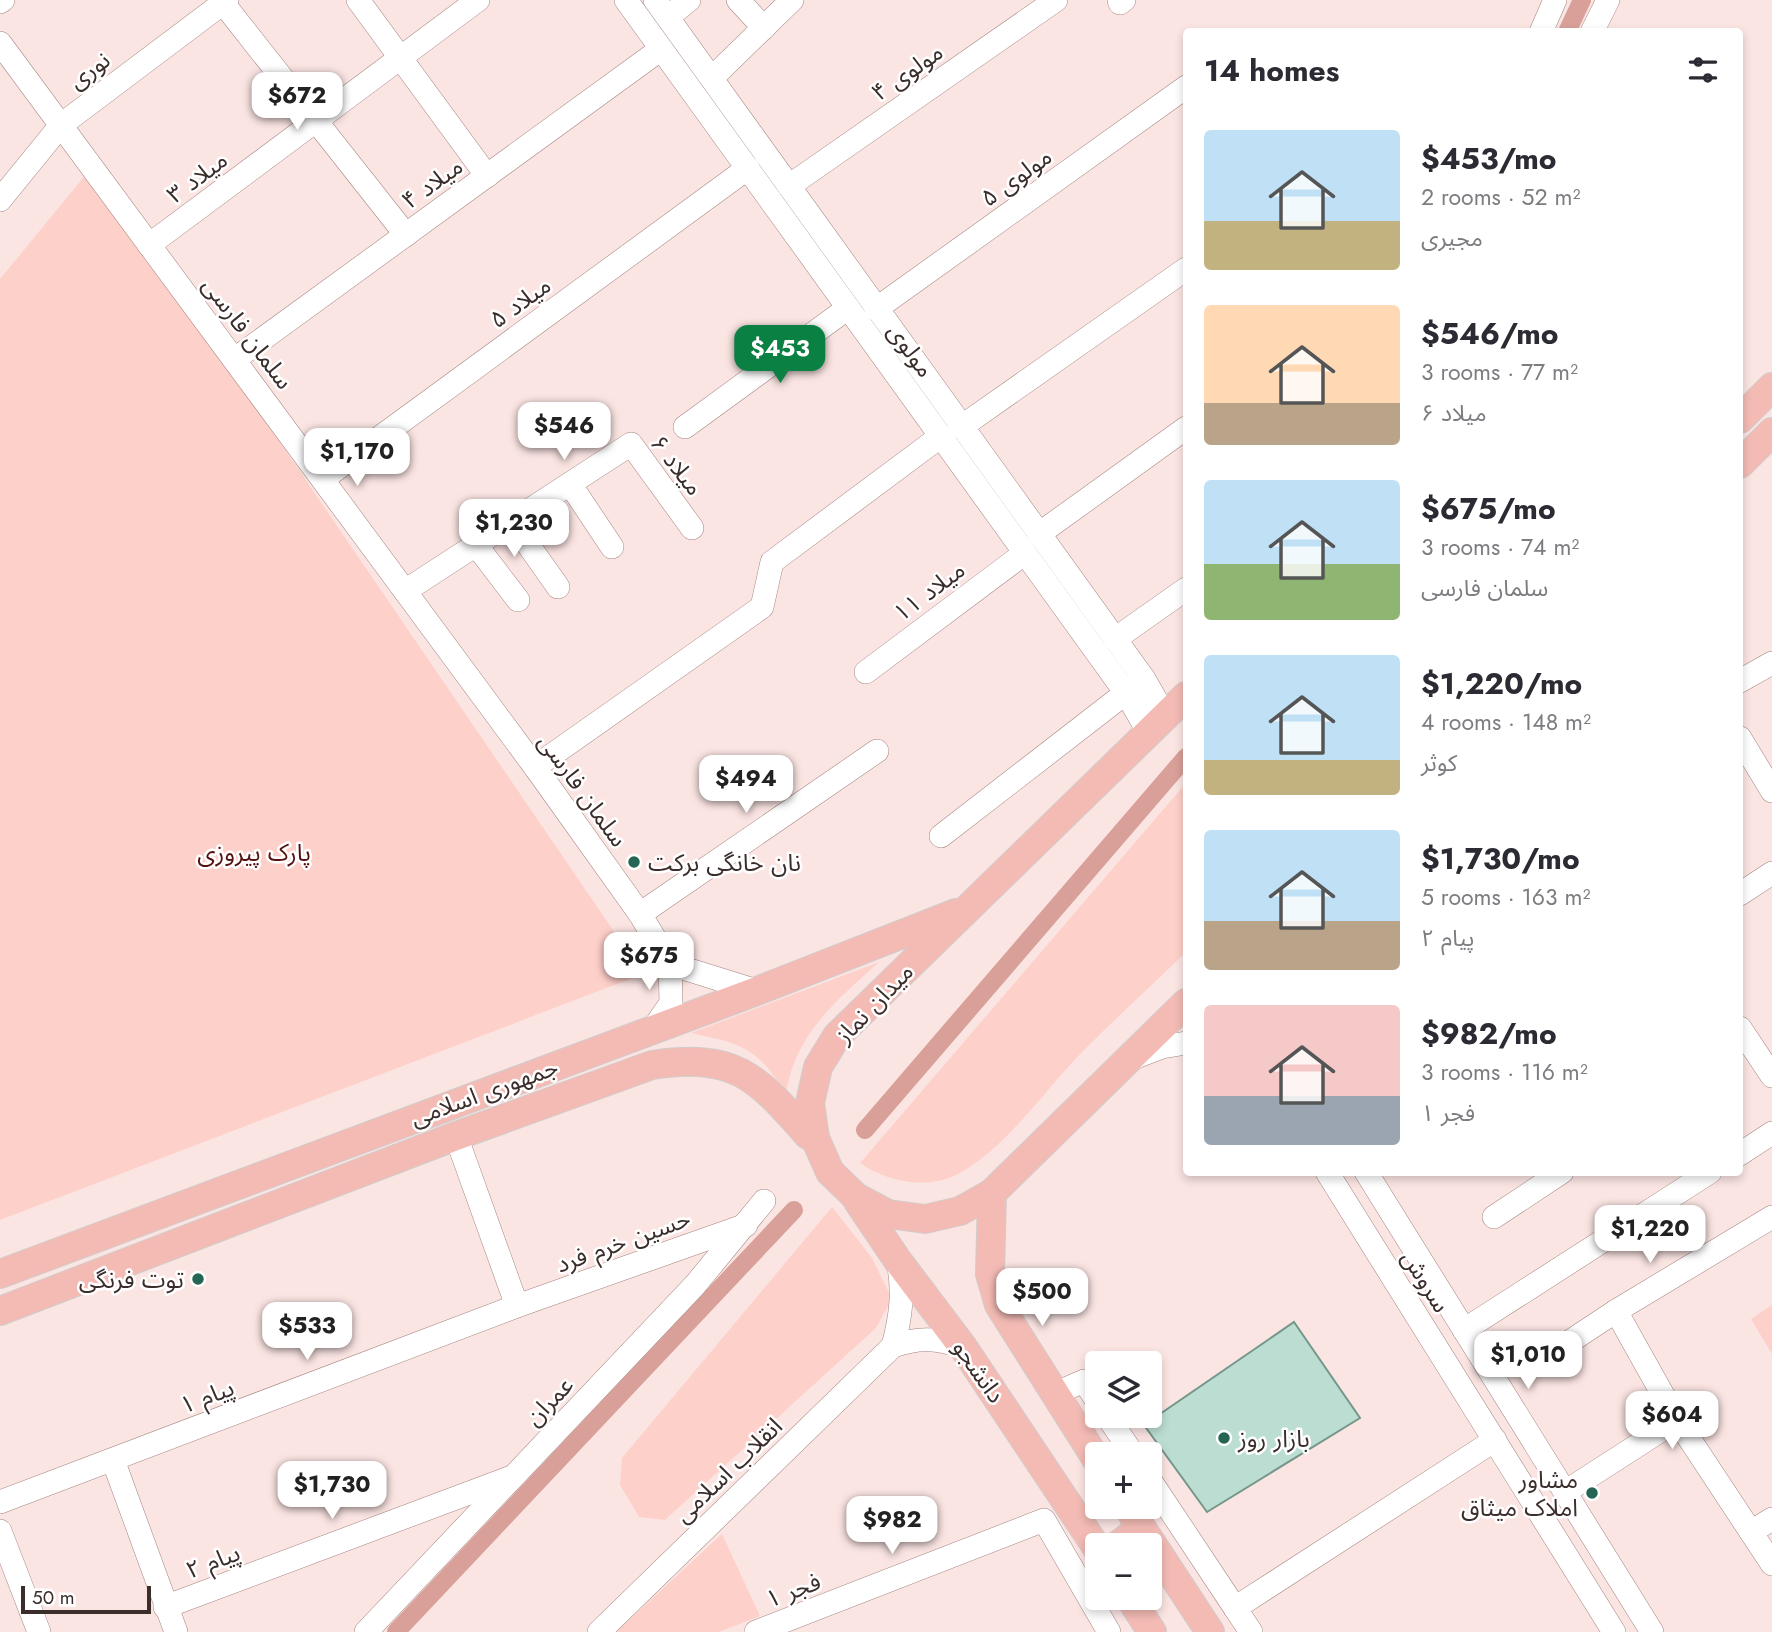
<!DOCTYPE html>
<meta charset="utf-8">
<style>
:root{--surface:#fff;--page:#f7f7f7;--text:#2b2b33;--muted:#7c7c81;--accent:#0b8043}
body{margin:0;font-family:Jost,"Noto Sans Arabic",sans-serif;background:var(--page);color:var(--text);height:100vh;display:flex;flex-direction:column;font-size:26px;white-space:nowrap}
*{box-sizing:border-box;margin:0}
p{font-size:23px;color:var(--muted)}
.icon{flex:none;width:38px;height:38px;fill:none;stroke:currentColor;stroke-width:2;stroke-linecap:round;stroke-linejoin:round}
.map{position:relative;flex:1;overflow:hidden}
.drawer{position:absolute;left:1183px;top:28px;width:560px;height:1148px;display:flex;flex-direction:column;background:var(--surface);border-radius:7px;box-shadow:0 4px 10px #0003}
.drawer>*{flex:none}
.tools{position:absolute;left:1085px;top:1351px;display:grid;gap:14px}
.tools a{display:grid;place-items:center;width:77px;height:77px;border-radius:7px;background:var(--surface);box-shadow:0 4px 10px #0003;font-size:35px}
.scale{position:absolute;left:21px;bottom:18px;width:130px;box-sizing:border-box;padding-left:7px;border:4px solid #3a2d2b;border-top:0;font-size:19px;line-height:24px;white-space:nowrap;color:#3a2d2b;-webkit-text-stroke:5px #fff;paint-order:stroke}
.price{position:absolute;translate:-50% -60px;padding:0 16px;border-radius:14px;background:#fff;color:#222;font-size:23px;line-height:46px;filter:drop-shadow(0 2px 4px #0008)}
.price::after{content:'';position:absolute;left:50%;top:42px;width:21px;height:16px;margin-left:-10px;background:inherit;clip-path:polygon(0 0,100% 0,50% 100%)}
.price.selected{background:var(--accent);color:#fff}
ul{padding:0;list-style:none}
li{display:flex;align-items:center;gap:21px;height:175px;padding:0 21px}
li span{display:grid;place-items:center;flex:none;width:196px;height:140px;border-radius:7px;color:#555}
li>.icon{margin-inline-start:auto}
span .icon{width:84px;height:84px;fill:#fffc;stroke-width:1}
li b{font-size:30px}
h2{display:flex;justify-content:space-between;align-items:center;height:84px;padding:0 21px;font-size:30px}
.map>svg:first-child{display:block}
.green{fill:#fed0ca}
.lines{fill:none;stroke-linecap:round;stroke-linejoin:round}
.canal{stroke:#d8a099;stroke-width:18}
.building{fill:#bcded2;stroke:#75968a;stroke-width:2}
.minor-casing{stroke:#a3847f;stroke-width:24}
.major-casing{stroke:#d0cdcc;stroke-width:30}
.minor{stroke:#fff;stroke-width:23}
.major{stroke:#f4bbb5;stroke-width:28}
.poi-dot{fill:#256554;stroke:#fff;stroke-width:2.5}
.labels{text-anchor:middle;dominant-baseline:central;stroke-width:5;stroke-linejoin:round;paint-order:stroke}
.street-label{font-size:24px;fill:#3a2d2b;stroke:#fff}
.park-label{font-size:24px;fill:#54110f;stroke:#fff}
.poi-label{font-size:24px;fill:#3a2d2b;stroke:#fff;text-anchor:start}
</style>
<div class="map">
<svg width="1772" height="1632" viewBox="0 0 1772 1632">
<rect width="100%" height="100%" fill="#fbe5e3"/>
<g class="green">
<path d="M92,167L643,974L0,1220V279Z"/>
<path d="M1186,783V952C1152,985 1116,1018 1082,1052C1044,1091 1004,1151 956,1175C926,1190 885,1181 860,1163Z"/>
<path d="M879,962C836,1001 795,1034 786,1094C758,1048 743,1044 691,1033Z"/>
<path d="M832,1207L872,1258L892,1299L876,1328L665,1520L639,1517L620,1485L622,1458Z"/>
<path d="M1772,1305V1354L1751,1319Z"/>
<path d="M722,1534L760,1616L719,1632H616Z"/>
</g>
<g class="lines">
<g class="canal">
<path d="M1567,32L1582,0"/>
<path d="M865,1130L1186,757"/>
<path d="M396,1632L794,1210"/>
</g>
</g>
<path class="building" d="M1294,1322L1360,1418L1207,1512L1144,1425Z"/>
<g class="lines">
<defs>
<g id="minor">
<path d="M358,0L487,176"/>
<path d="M626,0L1126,693L1149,733"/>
<path d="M655,0L1144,679L1165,716"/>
<path d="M738,0L764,28"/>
<path d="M1119,0L1120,3L1124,0"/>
<path d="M0,2L3,0"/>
<path d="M223,3L406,235"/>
<path d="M668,17L689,0"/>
<path d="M1541,32L1555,0"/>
<path d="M1592,32L1608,0"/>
<path d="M0,43L535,767L640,914L670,964"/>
<path d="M712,78L792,0"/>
<path d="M789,186L1056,0"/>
<path d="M0,200L61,125L227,0"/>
<path d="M149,245L478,0"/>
<path d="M876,309L1186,87"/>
<path d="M235,359L661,49"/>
<path d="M685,427L848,308"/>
<path d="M961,427L1186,269"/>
<path d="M323,479L748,168"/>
<path d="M570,484L612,547"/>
<path d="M512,522L558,587"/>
<path d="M1039,534L1186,428"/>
<path d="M476,545L518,600"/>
<path d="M405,591L631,444L692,528"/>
<path d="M1115,639L1186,589"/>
<path d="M866,672L1025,553"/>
<path d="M1740,681L1772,663"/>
<path d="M1740,738L1772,791"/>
<path d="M535,767L762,607L772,562L941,436"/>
<path d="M941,836L1136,685"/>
<path d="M1740,894L1772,873"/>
<path d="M640,914L877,751"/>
<path d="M670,964L757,991"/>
<path d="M1740,1028L1772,1076"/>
<path d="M653,1029L671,1003L670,964"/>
<path d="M1133,1058L1162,1047L1186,1043"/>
<path d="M456,1136L517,1306"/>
<path d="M1740,1154L1772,1133"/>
<path d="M1327,1172L1614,1632"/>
<path d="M1366,1172L1652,1632"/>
<path d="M1494,1217L1562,1172"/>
<path d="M1616,1311L1677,1420L1772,1564"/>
<path d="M1464,1330L1710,1172"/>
<path d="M893,1346C901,1317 904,1291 898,1261"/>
<path d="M1554,1352L1616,1311L1772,1217"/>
<path d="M1054,1394L1084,1381L1097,1401"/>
<path d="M1107,1416L1133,1454"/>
<path d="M113,1460L176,1632"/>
<path d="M1150,1480L1235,1608"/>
<path d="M1565,1492L1677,1420"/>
<path d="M0,1502L517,1306L746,1225"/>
<path d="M0,1531L39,1632"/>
<path d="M1751,1532L1772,1519"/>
<path d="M165,1607L509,1478"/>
<path d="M366,1632L695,1285L764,1201"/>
<path d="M599,1632L893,1346C919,1337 937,1338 963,1347"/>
<path d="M756,1632L1044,1520L1109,1632"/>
<path d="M1251,1632L1235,1608L1495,1440"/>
</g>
<g id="major">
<path d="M1740,419L1772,387"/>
<path d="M1740,464L1772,432"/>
<path d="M1186,696L837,1036L818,1067L810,1103L815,1138L830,1172L856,1197L888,1214L925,1219L960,1211L992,1193L1186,1003"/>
<path d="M992,1193L990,1274L999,1305L1097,1460"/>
<path d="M857,1200L898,1261L963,1347L1097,1548"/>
<path d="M0,1274L757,991L956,913"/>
<path d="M0,1311L456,1136L652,1065C735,1053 755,1075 808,1135L815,1138"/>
<path d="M1128,1507L1210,1632"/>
<path d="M1118,1545L1133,1534L1137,1520"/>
<path d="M1130,1598L1152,1632"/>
</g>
</defs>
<use href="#minor" class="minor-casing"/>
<use href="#major" class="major-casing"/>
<use href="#minor" class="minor"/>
<use href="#major" class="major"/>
</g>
<g class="poi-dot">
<circle cx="634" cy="862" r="7"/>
<circle cx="198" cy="1279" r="7"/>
<circle cx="1224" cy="1438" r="7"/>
<circle cx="1592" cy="1493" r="7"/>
</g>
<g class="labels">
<g class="street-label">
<text transform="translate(89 70) rotate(-37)">نوری</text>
<text transform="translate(907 72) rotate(-35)">مولوی ۴</text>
<text transform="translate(197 177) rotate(-37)">میلاد ۳</text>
<text transform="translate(1016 177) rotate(-36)">مولوی ۵</text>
<text transform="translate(432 183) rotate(-36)">میلاد ۴</text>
<text transform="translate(520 302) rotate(-36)">میلاد ۵</text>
<text transform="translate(248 333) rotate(53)">سلمان فارسی</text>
<text transform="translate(911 350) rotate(54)">مولوی</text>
<text transform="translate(677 465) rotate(52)">میلاد ۶</text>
<text transform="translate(929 591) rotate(-37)">میلاد ۱۱</text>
<text transform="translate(583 790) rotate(54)">سلمان فارسی</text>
<text transform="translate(874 1003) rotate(-46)">میدان نماز</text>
<text transform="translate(484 1092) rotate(-20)">جمهوری اسلامی</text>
<text transform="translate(623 1241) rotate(-20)">حسین خرم فرد</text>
<text transform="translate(1426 1281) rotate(58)">سروش</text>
<text transform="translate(979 1371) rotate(55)">دانشجو</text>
<text transform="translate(207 1396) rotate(-21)">پیام ۱</text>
<text transform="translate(549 1401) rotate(-46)">عمران</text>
<text transform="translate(728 1470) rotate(-44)">انقلاب اسلامی</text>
<text transform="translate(213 1561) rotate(-21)">پیام ۲</text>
<text transform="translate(793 1590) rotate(-21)">فجر ۱</text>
</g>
<g class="park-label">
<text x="254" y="852">پارک پیروزی</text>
</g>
<g class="poi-label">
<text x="648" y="862">نان خانگی برکت</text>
<text x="184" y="1279" text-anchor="end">توت فرنگی</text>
<text x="1238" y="1438">بازار روز</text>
<text x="1578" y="1479" text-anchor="end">مشاور<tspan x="1578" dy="28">املاک میثاق</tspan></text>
</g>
</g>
</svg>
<div class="tools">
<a><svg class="icon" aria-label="layers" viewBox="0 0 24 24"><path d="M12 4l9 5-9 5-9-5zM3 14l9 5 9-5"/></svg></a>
<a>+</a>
<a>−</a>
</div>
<div class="scale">50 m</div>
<b class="price" style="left:297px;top:132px">$672</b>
<b class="price selected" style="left:780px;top:385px">$453</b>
<b class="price" style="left:564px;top:462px">$546</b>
<b class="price" style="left:357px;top:488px">$1,170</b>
<b class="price" style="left:514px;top:559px">$1,230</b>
<b class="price" style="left:746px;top:815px">$494</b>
<b class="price" style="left:649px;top:992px">$675</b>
<b class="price" style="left:1650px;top:1265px">$1,220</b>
<b class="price" style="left:1042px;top:1328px">$500</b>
<b class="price" style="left:307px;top:1362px">$533</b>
<b class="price" style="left:1528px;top:1391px">$1,010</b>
<b class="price" style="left:1672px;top:1451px">$604</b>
<b class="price" style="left:332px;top:1521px">$1,730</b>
<b class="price" style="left:892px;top:1556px">$982</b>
<section class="drawer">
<h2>14 homes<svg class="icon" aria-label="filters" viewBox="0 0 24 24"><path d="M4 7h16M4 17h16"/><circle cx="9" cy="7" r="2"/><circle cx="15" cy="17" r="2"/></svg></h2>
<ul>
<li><span style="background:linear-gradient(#bfe0f5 65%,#c2b280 0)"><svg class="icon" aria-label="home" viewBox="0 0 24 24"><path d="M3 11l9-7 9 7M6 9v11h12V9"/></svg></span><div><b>$453/mo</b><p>2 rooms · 52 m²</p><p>مجیری</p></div></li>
<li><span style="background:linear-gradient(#ffd9b3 70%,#b9a48a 0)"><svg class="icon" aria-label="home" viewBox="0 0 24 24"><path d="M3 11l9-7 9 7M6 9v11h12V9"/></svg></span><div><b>$546/mo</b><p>3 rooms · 77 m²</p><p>میلاد ۶</p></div></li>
<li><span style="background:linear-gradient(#bfe0f5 60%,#8fb573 0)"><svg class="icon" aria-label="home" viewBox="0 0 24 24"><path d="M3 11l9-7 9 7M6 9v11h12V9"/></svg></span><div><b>$675/mo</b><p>3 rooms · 74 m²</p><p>سلمان فارسی</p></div></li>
<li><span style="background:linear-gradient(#bfe0f5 75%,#c2b280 0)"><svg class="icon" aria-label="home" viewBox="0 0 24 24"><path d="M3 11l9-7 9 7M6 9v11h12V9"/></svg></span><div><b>$1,220/mo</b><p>4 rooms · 148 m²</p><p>کوثر</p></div></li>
<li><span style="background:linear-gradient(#bfe0f5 65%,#b9a48a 0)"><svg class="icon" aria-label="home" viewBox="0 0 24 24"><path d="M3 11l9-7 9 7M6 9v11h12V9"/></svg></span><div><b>$1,730/mo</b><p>5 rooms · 163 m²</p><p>پیام ۲</p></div></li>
<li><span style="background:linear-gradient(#f6c9c9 65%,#9aa5b1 0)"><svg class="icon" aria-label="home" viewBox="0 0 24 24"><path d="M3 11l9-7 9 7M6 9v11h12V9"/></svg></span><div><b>$982/mo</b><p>3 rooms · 116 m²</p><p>فجر ۱</p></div></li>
</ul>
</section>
</div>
